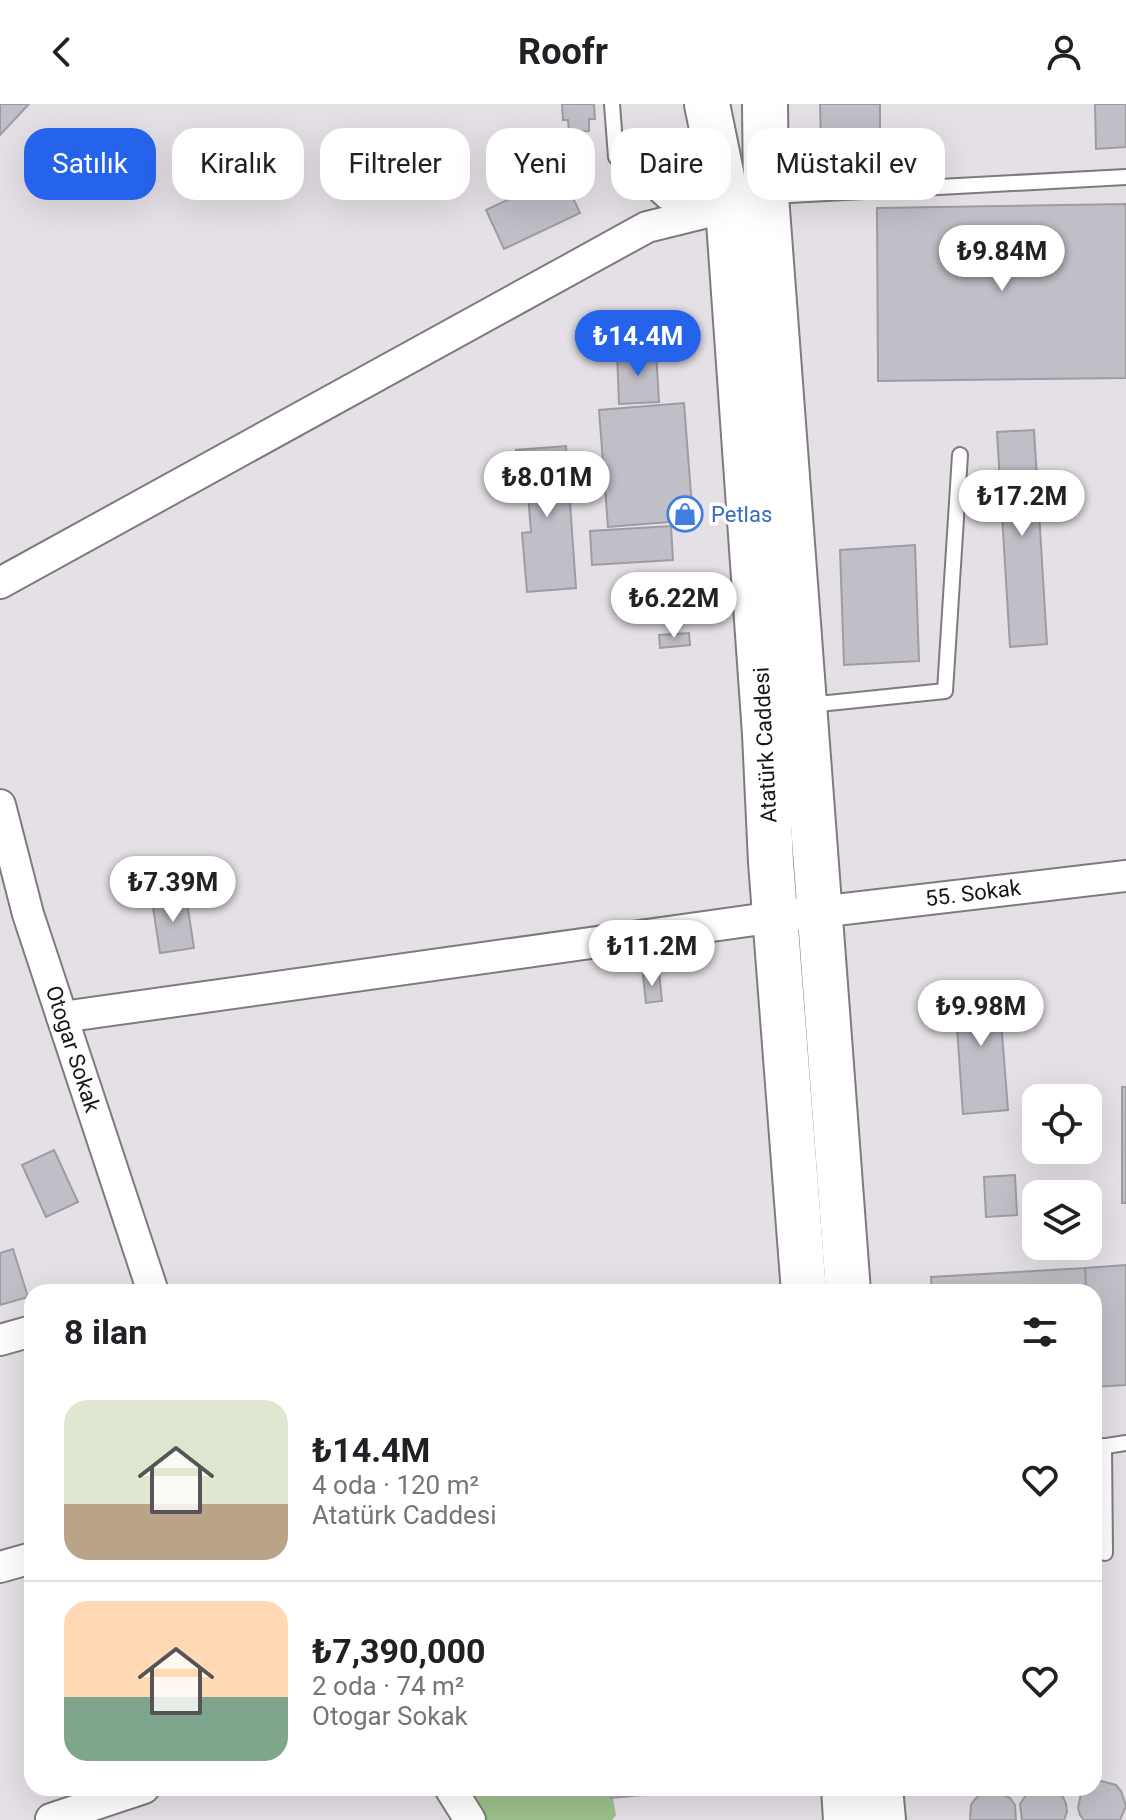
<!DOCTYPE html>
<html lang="tr">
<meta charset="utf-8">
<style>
:root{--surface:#fff;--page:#f2f2f2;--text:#202124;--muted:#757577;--line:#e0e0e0;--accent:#2563eb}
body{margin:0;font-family:Roboto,sans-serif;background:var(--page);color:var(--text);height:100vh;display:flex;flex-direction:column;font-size:30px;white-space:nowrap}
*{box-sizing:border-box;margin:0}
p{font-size:26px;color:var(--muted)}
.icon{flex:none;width:44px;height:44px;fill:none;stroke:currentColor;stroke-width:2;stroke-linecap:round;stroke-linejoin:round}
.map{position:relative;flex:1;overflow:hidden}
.side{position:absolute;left:24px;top:1180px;width:1078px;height:512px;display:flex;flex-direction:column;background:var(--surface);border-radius:24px;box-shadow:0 8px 32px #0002}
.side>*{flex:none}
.guide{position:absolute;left:24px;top:24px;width:1078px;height:72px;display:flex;gap:16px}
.tools{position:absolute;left:1022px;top:980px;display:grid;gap:16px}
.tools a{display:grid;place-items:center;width:80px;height:80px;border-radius:16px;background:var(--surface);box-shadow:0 8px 32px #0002;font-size:40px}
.price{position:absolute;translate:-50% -68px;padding:0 18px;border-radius:28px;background:#fff;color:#222;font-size:26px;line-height:52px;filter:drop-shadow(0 2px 4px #0008)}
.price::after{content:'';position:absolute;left:50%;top:48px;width:24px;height:18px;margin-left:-12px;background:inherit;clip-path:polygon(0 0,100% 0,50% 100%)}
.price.selected{background:var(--accent);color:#fff}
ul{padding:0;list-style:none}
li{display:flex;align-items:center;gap:24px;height:200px;padding:0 40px}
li+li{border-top:2px solid var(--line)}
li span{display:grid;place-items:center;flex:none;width:224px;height:160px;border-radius:24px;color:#555}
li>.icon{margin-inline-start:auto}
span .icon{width:96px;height:96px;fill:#fffc;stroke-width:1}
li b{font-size:34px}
h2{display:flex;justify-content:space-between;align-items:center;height:96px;padding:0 40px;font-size:34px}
.chip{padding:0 28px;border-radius:24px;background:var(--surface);box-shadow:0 8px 32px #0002;font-size:28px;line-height:72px}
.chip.selected{background:var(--accent);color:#fff}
header{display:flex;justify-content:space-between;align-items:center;height:104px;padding:0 40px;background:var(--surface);font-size:36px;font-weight:700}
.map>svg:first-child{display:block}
.green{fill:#9dc18b}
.building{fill:#c0bec6;stroke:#9e9ca3;stroke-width:2}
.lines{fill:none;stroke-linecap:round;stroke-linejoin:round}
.service-casing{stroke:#7f7a80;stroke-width:18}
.minor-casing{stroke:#7f7a80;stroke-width:34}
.primary-casing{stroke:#7f7a80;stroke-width:48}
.service{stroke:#fff;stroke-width:14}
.minor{stroke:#fff;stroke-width:30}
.primary{stroke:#fff;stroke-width:44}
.labels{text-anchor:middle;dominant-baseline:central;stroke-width:7;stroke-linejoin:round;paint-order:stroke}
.shop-label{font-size:22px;fill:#366cbe;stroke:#fff;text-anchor:start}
.street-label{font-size:22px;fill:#181619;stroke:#fff}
</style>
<header><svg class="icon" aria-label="back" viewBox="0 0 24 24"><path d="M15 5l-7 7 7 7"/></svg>Roofr<svg class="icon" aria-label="person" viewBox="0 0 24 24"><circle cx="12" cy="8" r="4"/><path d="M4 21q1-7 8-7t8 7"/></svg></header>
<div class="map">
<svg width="1126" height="1716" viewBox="0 0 1126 1716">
<rect width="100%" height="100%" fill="#e5e0e6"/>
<path class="green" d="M466,1684H611L616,1711L612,1716H485Z"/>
<g class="building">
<path d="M0,0H29L0,31Z"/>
<path d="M562,0H594L595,15H589V27L569,28L568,16H563Z"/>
<path d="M820,0H880V39L821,40Z"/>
<path d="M1095,0H1126V43L1096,45Z"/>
<path d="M562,70L580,109L504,145L486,106Z"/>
<path d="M1126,100V274L878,277L877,104Z"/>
<path d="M656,247L659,298L619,300L617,249Z"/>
<path d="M684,299L693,416L608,423L599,306Z"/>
<path d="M1034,326L1047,540L1010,543L997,328Z"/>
<path d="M566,342L576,484L527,488L522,429L531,428L528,390L519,391L516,346Z"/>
<path d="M671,422L673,456L592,461L590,427Z"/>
<path d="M915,441L919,557L844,561L840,446Z"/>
<path d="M689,529L690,541L660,544L659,531Z"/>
<path d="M186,792L194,844L160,849L152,797Z"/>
<path d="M659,869L662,897L646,899L643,871Z"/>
<path d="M998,878L1008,1006L963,1010L954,881Z"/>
<rect x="1122" y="983" width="4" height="116"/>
<path d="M54,1046L78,1098L46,1113L22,1061Z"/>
<path d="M1015,1071L1017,1111L986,1113L984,1073Z"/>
<path d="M13,1145L28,1193L0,1201V1149Z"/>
<path d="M1126,1161V1281L1094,1283V1188H1086L1085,1164Z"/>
<path d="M1085,1164L1086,1188H932L931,1173Z"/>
<path d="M1101,1677L1116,1681L1121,1687L1126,1702L1120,1716H1084L1080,1711L1078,1704L1081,1689L1085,1684H1094V1678Z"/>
<path d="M611,1684H720L611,1694Z"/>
<path d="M1033,1684H1052L1057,1687L1063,1693L1066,1700L1067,1708L1064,1716H1022L1020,1700L1028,1688Z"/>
<path d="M996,1687L1010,1694L1015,1701L1016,1716H970L971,1701L975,1695L981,1690Z"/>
</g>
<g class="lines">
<defs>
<g id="service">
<path d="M612,0L616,53L664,97L700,101"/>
<path d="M771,92L1126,73"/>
<path d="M809,601L945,587L960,351"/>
<path d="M1104,1342L1105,1449"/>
<path d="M1094,1344L1126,1339"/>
</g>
<g id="minor">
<path d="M0,479L647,123L728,103"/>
<path d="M0,701L28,810L153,1188"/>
<path d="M62,913L776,813L1126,772"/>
<path d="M0,1236L32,1227"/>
<path d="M0,1463L32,1454"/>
<path d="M450,1684L470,1716"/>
<path d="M51,1715L144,1684"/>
</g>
<g id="primary">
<path d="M707,0L728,103L765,630L771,758L804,1188"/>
<path d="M765,0L766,92L848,1188"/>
<path d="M844,1684L846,1716"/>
<path d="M880,1684L883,1716"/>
</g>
</defs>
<use href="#service" class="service-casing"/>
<use href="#minor" class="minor-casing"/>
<use href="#primary" class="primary-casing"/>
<use href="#service" class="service"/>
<use href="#minor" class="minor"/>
<use href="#primary" class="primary"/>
</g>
<defs>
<symbol id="shop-ring" viewBox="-11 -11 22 22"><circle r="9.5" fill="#fff" stroke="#3f7fe0" stroke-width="1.5"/><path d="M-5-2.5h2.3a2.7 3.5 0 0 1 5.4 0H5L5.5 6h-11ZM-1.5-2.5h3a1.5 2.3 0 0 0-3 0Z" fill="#3f7fe0"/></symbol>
</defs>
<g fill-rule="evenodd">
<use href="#shop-ring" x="665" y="390" width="40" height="40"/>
</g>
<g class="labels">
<g class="shop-label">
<text x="711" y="410">Petlas</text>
</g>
<g class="street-label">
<text transform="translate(765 641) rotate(-93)">Atatürk Caddesi</text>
<text transform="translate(973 789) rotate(-7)">55. Sokak</text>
<text transform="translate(73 945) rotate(72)">Otogar Sokak</text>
</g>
</g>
</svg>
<div class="tools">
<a><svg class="icon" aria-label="locate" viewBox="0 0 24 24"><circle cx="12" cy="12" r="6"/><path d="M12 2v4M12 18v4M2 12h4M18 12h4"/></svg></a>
<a><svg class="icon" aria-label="layers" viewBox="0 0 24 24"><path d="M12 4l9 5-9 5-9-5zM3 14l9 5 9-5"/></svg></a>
</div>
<b class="price" style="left:1002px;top:189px">₺9.84M</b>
<b class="price selected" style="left:638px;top:274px">₺14.4M</b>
<b class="price" style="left:547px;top:415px">₺8.01M</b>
<b class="price" style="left:1022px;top:434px">₺17.2M</b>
<b class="price" style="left:674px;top:536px">₺6.22M</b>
<b class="price" style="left:173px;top:820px">₺7.39M</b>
<b class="price" style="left:652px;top:884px">₺11.2M</b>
<b class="price" style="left:981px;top:944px">₺9.98M</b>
<div class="guide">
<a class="chip selected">Satılık</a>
<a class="chip">Kiralık</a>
<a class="chip">Filtreler</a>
<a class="chip">Yeni</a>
<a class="chip">Daire</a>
<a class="chip">Müstakil ev</a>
</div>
<section class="side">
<h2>8 ilan<svg class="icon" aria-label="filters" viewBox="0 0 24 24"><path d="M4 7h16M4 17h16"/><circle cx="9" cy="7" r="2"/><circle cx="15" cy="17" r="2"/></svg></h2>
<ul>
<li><span style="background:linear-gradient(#dfe7d0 65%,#b9a48a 0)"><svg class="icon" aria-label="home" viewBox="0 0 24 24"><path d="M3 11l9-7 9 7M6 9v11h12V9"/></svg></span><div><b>₺14.4M</b><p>4 oda · 120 m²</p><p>Atatürk Caddesi</p></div><svg class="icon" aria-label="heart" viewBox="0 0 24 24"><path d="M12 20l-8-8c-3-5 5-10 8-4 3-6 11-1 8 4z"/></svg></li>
<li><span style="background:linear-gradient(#ffd9b3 60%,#7fa58c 0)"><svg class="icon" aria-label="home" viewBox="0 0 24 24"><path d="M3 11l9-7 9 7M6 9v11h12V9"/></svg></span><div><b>₺7,390,000</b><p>2 oda · 74 m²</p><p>Otogar Sokak</p></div><svg class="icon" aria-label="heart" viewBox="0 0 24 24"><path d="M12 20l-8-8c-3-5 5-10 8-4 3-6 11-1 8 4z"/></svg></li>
</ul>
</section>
</div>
